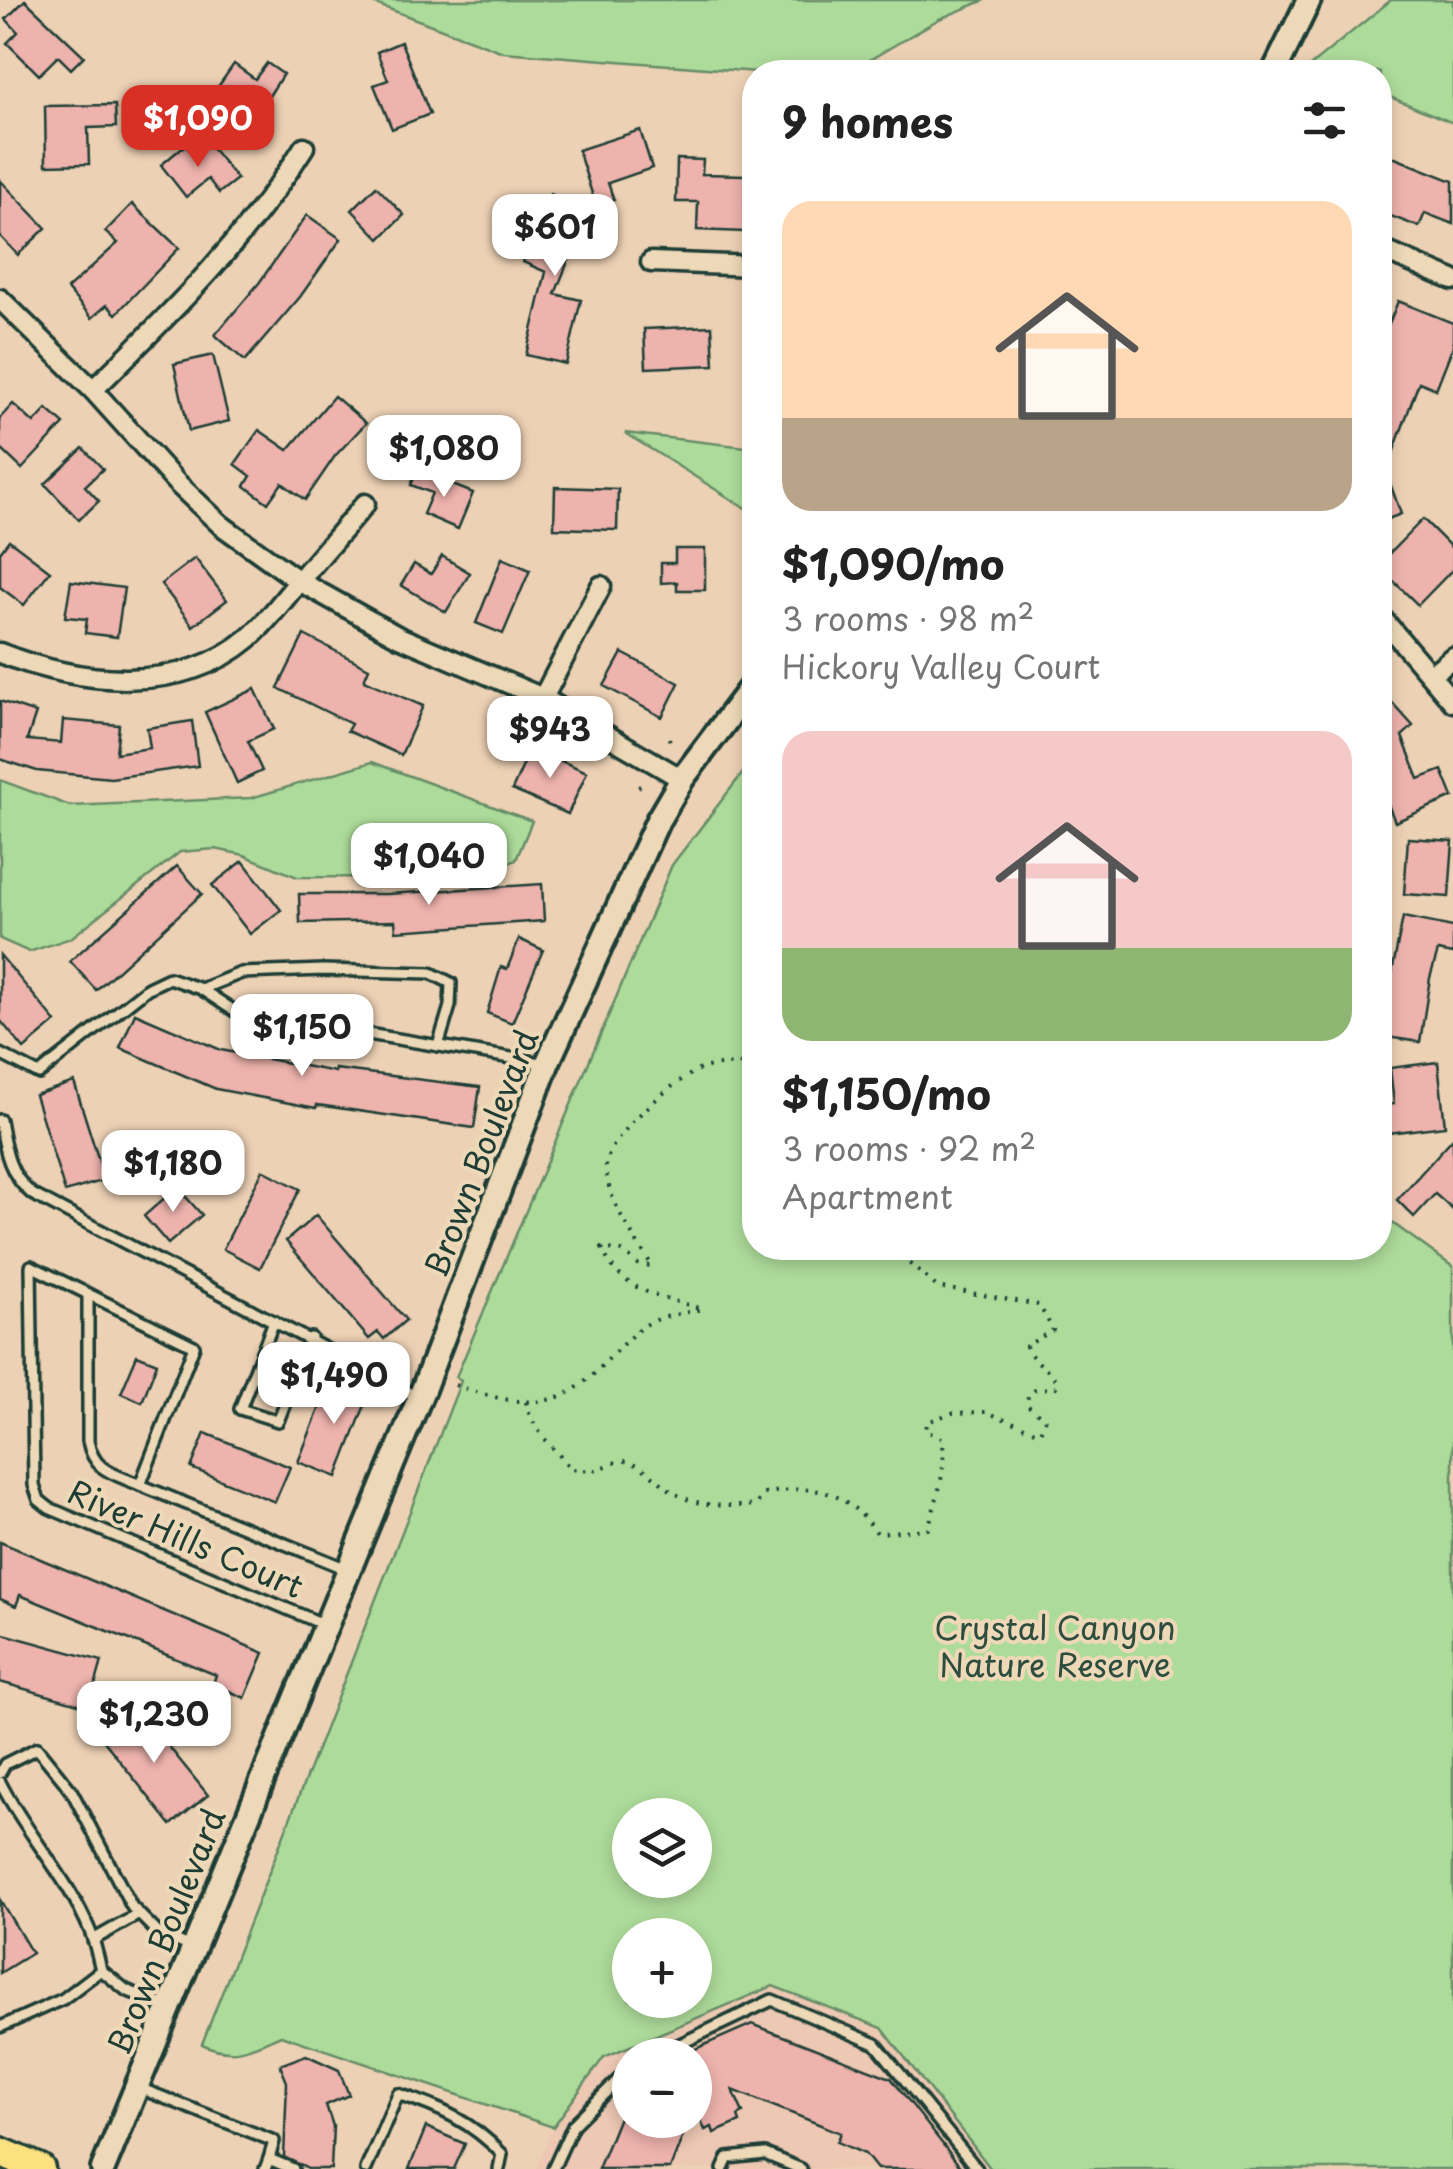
<!DOCTYPE html>
<meta charset="utf-8">
<style>
:root{--surface:#fff;--page:#f6f6f6;--text:#222;--muted:#767676;--accent:#d93025}
body{margin:0;font-family:"Playpen Sans",sans-serif;background:var(--page);color:var(--text);height:100vh;display:flex;flex-direction:column;font-size:38px;white-space:nowrap}
*{box-sizing:border-box;margin:0}
p{font-size:32px;color:var(--muted)}
.icon{flex:none;width:55px;height:55px;fill:none;stroke:currentColor;stroke-width:2;stroke-linecap:round;stroke-linejoin:round}
.map{position:relative;flex:1;overflow:hidden}
.sheet{position:absolute;left:742px;top:60px;width:650px;height:1200px;display:flex;flex-direction:column;background:var(--surface);border-radius:40px;box-shadow:0 5px 15px #0003}
.sheet>*{flex:none}
.controls{position:absolute;left:612px;top:1798px;display:grid;gap:20px}
.controls a{display:grid;place-items:center;width:100px;height:100px;border-radius:50%;background:var(--surface);box-shadow:0 5px 15px #0003;font-size:50px}
.price{position:absolute;translate:-50% -85px;padding:0 22px;border-radius:20px;background:#fff;color:#222;font-size:32px;line-height:65px;filter:drop-shadow(0 2px 5px #0008)}
.price::after{content:'';position:absolute;left:50%;top:60px;width:30px;height:22px;margin-left:-15px;background:inherit;clip-path:polygon(0 0,100% 0,50% 100%)}
.price.current{background:var(--accent);color:#fff}
ul{padding:0;list-style:none}
li{display:grid;align-content:center;gap:20px;height:530px;padding:0 40px}
li span{display:grid;place-items:center;height:310px;border-radius:30px;color:#555}
li>.icon{margin-inline-start:auto}
span .icon{width:180px;height:180px;fill:#fffc;stroke-width:1}
li b{font-size:42px}
h2{display:flex;justify-content:space-between;align-items:center;height:120px;padding:0 40px;font-size:42px}
.map>svg:first-child{display:block}
.built{fill:#edc8b3;fill-rule:evenodd}
.green{fill:#addb9a;stroke:#668c67;stroke-width:2.5;fill-rule:evenodd}
.building{fill:#eeb3ad;stroke:#1f3d34;stroke-width:2.5}
.lines{fill:none;stroke-linecap:round;stroke-linejoin:round}
.service-casing{stroke:#1f3d34;stroke-width:16}
.minor-casing{stroke:#1f3d34;stroke-width:25}
.tertiary-casing{stroke:#1f3d34;stroke-width:30}
.primary-casing{stroke:#1f3d34;stroke-width:35}
.path{stroke:#1f3d34;stroke-width:4;stroke-dasharray:2.5 8;stroke-linecap:butt}
.service{stroke:#edd9b7;stroke-width:9}
.minor{stroke:#edd9b7;stroke-width:18}
.tertiary{stroke:#edd9b7;stroke-width:22}
.primary{stroke:#fbe180;stroke-width:28}
.labels{text-anchor:middle;dominant-baseline:central;stroke-width:8;stroke-linejoin:round;paint-order:stroke}
.street-label{font-size:32px;fill:#1f3d34;stroke:#edd9b7}
.park-label{font-size:32px;fill:#2d4d3e;stroke:#edd9b7}
</style>
<div class="map">
<svg width="1453" height="2169" viewBox="0 0 1453 2169">
<rect width="100%" height="100%" fill="#edd1b5"/>
<filter id="ink" filterUnits="userSpaceOnUse"><feTurbulence type="fractalNoise" baseFrequency=".01" numOctaves="2"/><feDisplacementMap in="SourceGraphic" scale="20" xChannelSelector="R" yChannelSelector="G"/><feConvolveMatrix kernelMatrix="1 2 1 2 8 2 1 2 1" color-interpolation-filters="sRGB"/></filter>
<g filter="url(#ink)">
<path class="built" d="M773,1986L882,2028L991,2169H536L553,2127L604,2057ZM630,2055H695V2120H630Z"/>
<g class="green">
<path d="M365,0H985L939,19L849,72H757L503,52Z"/>
<path d="M1391,0H1453V123L1380,93V72H1330L1311,65Z"/>
<path d="M625,433L755,448V514Z"/>
<path d="M755,757V1248H1380V1214L1453,1267V2169H991L882,2028L773,1986L604,2057L553,2127L281,2035C251,2048 233,2059 202,2044L461,1381L456,1377L672,865ZM630,1815H695V1880H630ZM695,1935V2000H630V1935Z"/>
<path d="M372,762L532,821L516,860L473,878L297,877L244,855L215,849L180,852L71,938L29,952L0,939V780L70,806L251,798Z"/>
</g>
<g class="building">
<path d="M25,0L84,56L71,69L58,56L39,75L7,43L18,32L6,19Z"/>
<path d="M401,42L430,114L392,129L374,85L388,80L377,52Z"/>
<path d="M267,63L283,74L241,140L201,111L234,64L255,79Z"/>
<path d="M115,105L116,127L88,128L89,164L46,165L45,106Z"/>
<path d="M640,130L652,168L608,183L614,200L596,206L578,150Z"/>
<path d="M208,143L237,179L219,193L208,179L186,197L161,165L185,145L194,155Z"/>
<path d="M1380,152L1453,181V224L1425,213L1419,227L1380,212Z"/>
<path d="M677,159L703,160L702,174L746,175L744,232L697,230L698,202H676Z"/>
<path d="M0,180L46,228L18,255L0,236Z"/>
<path d="M376,186L404,215L380,239L352,210Z"/>
<path d="M550,194L589,209L555,294L581,300L566,364L526,355L546,272L523,262Z"/>
<path d="M132,204L179,248L116,314L107,305L92,318L67,289L118,243L105,232Z"/>
<path d="M307,215L341,239L300,297L245,361L215,335L259,283Z"/>
<path d="M1398,301L1453,323V346L1436,389L1419,382L1386,472L1401,514L1380,522V346Z"/>
<path d="M712,326L714,365L646,368L644,329Z"/>
<path d="M213,355L229,421L189,431L174,364Z"/>
<path d="M334,396L366,423L335,456L305,500L282,483L268,503L245,486L251,476L235,464L259,430L288,450Z"/>
<path d="M13,404L34,423L47,409L64,424L22,469L0,448V418Z"/>
<path d="M83,448L103,469L85,486L99,501L79,520L45,484Z"/>
<path d="M417,471L473,493L458,529L423,514L432,493L411,485Z"/>
<path d="M555,487L618,489L617,530L554,528Z"/>
<path d="M1423,519L1453,549V569L1418,605L1380,568V563Z"/>
<path d="M9,540L50,571L24,605L0,587V552Z"/>
<path d="M675,549H705V590H677V582L661,583V563H675Z"/>
<path d="M442,556L470,573L446,612L401,585L414,564L431,574Z"/>
<path d="M195,558L227,600L193,626L161,584Z"/>
<path d="M502,558L530,570L503,634L476,623Z"/>
<path d="M71,581L124,588L117,637L85,633L87,619L65,617Z"/>
<path d="M304,635L369,668L364,680L423,706L401,755L347,731L351,724L278,688Z"/>
<path d="M622,653L679,683L662,717L604,686Z"/>
<path d="M255,689L274,729L248,741L262,771L237,783L205,712Z"/>
<path d="M1380,689L1413,726L1402,736L1419,779L1442,770L1453,797L1395,822L1380,784Z"/>
<path d="M0,701L36,713L27,740L61,743L63,720L119,725L116,753L150,748L147,728L192,721L198,766L111,778L37,771L0,759Z"/>
<path d="M531,748L587,772L568,814L512,790Z"/>
<path d="M1408,838L1453,841L1449,897L1404,894Z"/>
<path d="M243,861L281,910L250,934L212,885Z"/>
<path d="M177,866L202,894L96,990L70,961Z"/>
<path d="M542,884L544,921L396,931L395,921L300,923L299,894H387Z"/>
<path d="M1403,917L1453,927V954L1438,951L1430,978L1420,1042L1380,1036V1007L1385,1008Z"/>
<path d="M519,939L543,950L512,1023L487,1013L501,967L507,969Z"/>
<path d="M0,955L56,1022L24,1049L0,1020Z"/>
<path d="M135,1013L221,1050L335,1072V1069L480,1087L474,1128L317,1105L316,1108L216,1089L120,1048Z"/>
<path d="M1438,1062L1445,1126L1380,1134V1106L1394,1104L1390,1068Z"/>
<path d="M74,1082L105,1180L65,1192L35,1095Z"/>
<path d="M1453,1138V1210L1435,1194L1414,1217L1397,1200Z"/>
<path d="M263,1170L300,1189L260,1268L223,1249Z"/>
<path d="M177,1187L202,1215L168,1244L144,1216Z"/>
<path d="M316,1215L406,1320L384,1339L378,1332L369,1339L286,1241Z"/>
<path d="M137,1355L157,1363L142,1402L121,1393Z"/>
<path d="M332,1377L370,1392L337,1477L298,1462Z"/>
<path d="M205,1433L290,1467L275,1502L191,1468Z"/>
<path d="M0,1542L264,1653L245,1698L213,1684L216,1675L20,1595L16,1606L0,1599Z"/>
<path d="M0,1633L102,1661L89,1707L0,1682Z"/>
<path d="M136,1706L208,1795L171,1825L100,1736Z"/>
<path d="M0,1900L32,1953L0,1973Z"/>
<path d="M752,2024L891,2078L962,2169H877L865,2154L837,2142L841,2133L733,2090L743,2113L738,2116L740,2122L714,2133L712,2127L705,2130L695,2105V2049Z"/>
<path d="M306,2055L339,2070L349,2095L326,2105L333,2126L331,2169H308L284,2157L287,2082L280,2065Z"/>
<path d="M630,2090V2120H689L670,2169H598Z"/>
<path d="M426,2127L465,2144L454,2169H409Z"/>
</g>
<g class="lines">
<defs>
<g id="service">
<path d="M201,989L241,973L323,970L431,973L451,983L450,1006L438,1046"/>
<path d="M0,1054L39,1074L148,988L169,978L201,989L236,1012L547,1064"/>
<path d="M0,1120C5,1149 8,1174 32,1194L417,1397"/>
<path d="M88,1294V1441C94,1472 113,1473 140,1485"/>
<path d="M274,1321L240,1409L278,1421L311,1338"/>
<path d="M325,1625L49,1508L39,1500L34,1485L31,1266L194,1346L140,1485L347,1569"/>
<path d="M0,1773L5,1764L37,1748L71,1790L132,1907L158,1933L191,1947"/>
<path d="M0,1782C26,1834 68,1877 90,1931C95,1943 98,1957 101,1970L63,1999L0,2027"/>
<path d="M93,1940L139,1914"/>
<path d="M101,1970L126,1990L168,2007"/>
<path d="M657,2055L772,2000L876,2044L977,2169"/>
<path d="M139,2088L274,2141L269,2159"/>
<path d="M265,2169L269,2159L293,2169"/>
<path d="M366,2169L398,2094C439,2107 472,2122 502,2154L499,2169"/>
<path d="M553,2169L573,2125L630,2068"/>
<path d="M723,2169L728,2158L765,2154L801,2169"/>
</g>
<g id="minor">
<path d="M1380,249L1453,280"/>
<path d="M651,262L755,266"/>
<path d="M0,299L93,390L175,481L221,525L299,581L399,637L543,698L682,779"/>
<path d="M93,390C171,313 246,240 304,147"/>
<path d="M1380,616L1453,702"/>
<path d="M0,653C78,684 180,696 249,638C268,621 283,600 300,580C321,555 343,530 365,504"/>
<path d="M1431,675L1453,657"/>
<path d="M543,698L601,586"/>
</g>
<g id="tertiary">
<path d="M1274,72L1309,0"/>
<path d="M103,2169L424,1387L547,1064L658,820L682,779L755,682"/>
</g>
<path id="primary" d="M0,2152L40,2169"/>
</defs>
<use href="#service" class="service-casing"/>
<use href="#minor" class="minor-casing"/>
<use href="#tertiary" class="tertiary-casing"/>
<use href="#primary" class="primary-casing"/>
<g class="path">
<path d="M669,738L670,743"/>
<path d="M638,787L645,784"/>
<path d="M455,1385C491,1397 532,1411 568,1393C595,1379 614,1350 637,1331C656,1315 680,1315 702,1309C661,1296 620,1293 602,1248L622,1251L639,1265L652,1266C636,1239 606,1200 606,1167C605,1138 675,1079 701,1069C717,1063 738,1065 755,1064"/>
<path d="M526,1402C530,1428 555,1449 571,1469C579,1470 588,1471 595,1470C608,1467 619,1457 633,1463C650,1471 663,1486 678,1495C700,1507 733,1507 756,1505L764,1494C815,1483 845,1490 877,1533L928,1529C936,1500 948,1468 942,1438L926,1431L927,1422L952,1413L986,1412L1040,1433L1045,1419L1027,1405L1028,1396L1035,1390L1056,1387L1057,1382C1049,1367 1031,1361 1026,1346L1053,1330L1039,1305L937,1287L904,1259V1248"/>
</g>
<use href="#service" class="service"/>
<use href="#minor" class="minor"/>
<use href="#tertiary" class="tertiary"/>
<use href="#primary" class="primary"/>
</g>
</g>
<g class="labels">
<g class="street-label">
<text transform="translate(480 1153) rotate(-69)">Brown Boulevard</text>
<text transform="translate(186 1538) rotate(23)">River Hills Court</text>
<text transform="translate(165 1931) rotate(-68)">Brown Boulevard</text>
</g>
<g class="park-label">
<text x="1055" y="1627">Crystal Canyon<tspan x="1055" dy="37">Nature Reserve</tspan></text>
</g>
</g>
</svg>
<div class="controls">
<a><svg class="icon" aria-label="layers" viewBox="0 0 24 24"><path d="M12 4l9 5-9 5-9-5zM3 14l9 5 9-5"/></svg></a>
<a>+</a>
<a>−</a>
</div>
<b class="price current" style="left:198px;top:170px">$1,090</b>
<b class="price" style="left:555px;top:279px">$601</b>
<b class="price" style="left:444px;top:500px">$1,080</b>
<b class="price" style="left:550px;top:781px">$943</b>
<b class="price" style="left:429px;top:908px">$1,040</b>
<b class="price" style="left:302px;top:1079px">$1,150</b>
<b class="price" style="left:173px;top:1215px">$1,180</b>
<b class="price" style="left:334px;top:1427px">$1,490</b>
<b class="price" style="left:154px;top:1766px">$1,230</b>
<section class="sheet">
<h2>9 homes<svg class="icon" aria-label="filters" viewBox="0 0 24 24"><path d="M4 7h16M4 17h16"/><circle cx="9" cy="7" r="2"/><circle cx="15" cy="17" r="2"/></svg></h2>
<ul>
<li><span style="background:linear-gradient(#ffd9b3 70%,#b9a48a 0)"><svg class="icon" aria-label="home" viewBox="0 0 24 24"><path d="M3 11l9-7 9 7M6 9v11h12V9"/></svg></span><div><b>$1,090/mo</b><p>3 rooms · 98 m²</p><p>Hickory Valley Court</p></div></li>
<li><span style="background:linear-gradient(#f6c9c9 70%,#8fb573 0)"><svg class="icon" aria-label="home" viewBox="0 0 24 24"><path d="M3 11l9-7 9 7M6 9v11h12V9"/></svg></span><div><b>$1,150/mo</b><p>3 rooms · 92 m²</p><p>Apartment</p></div></li>
</ul>
</section>
</div>
